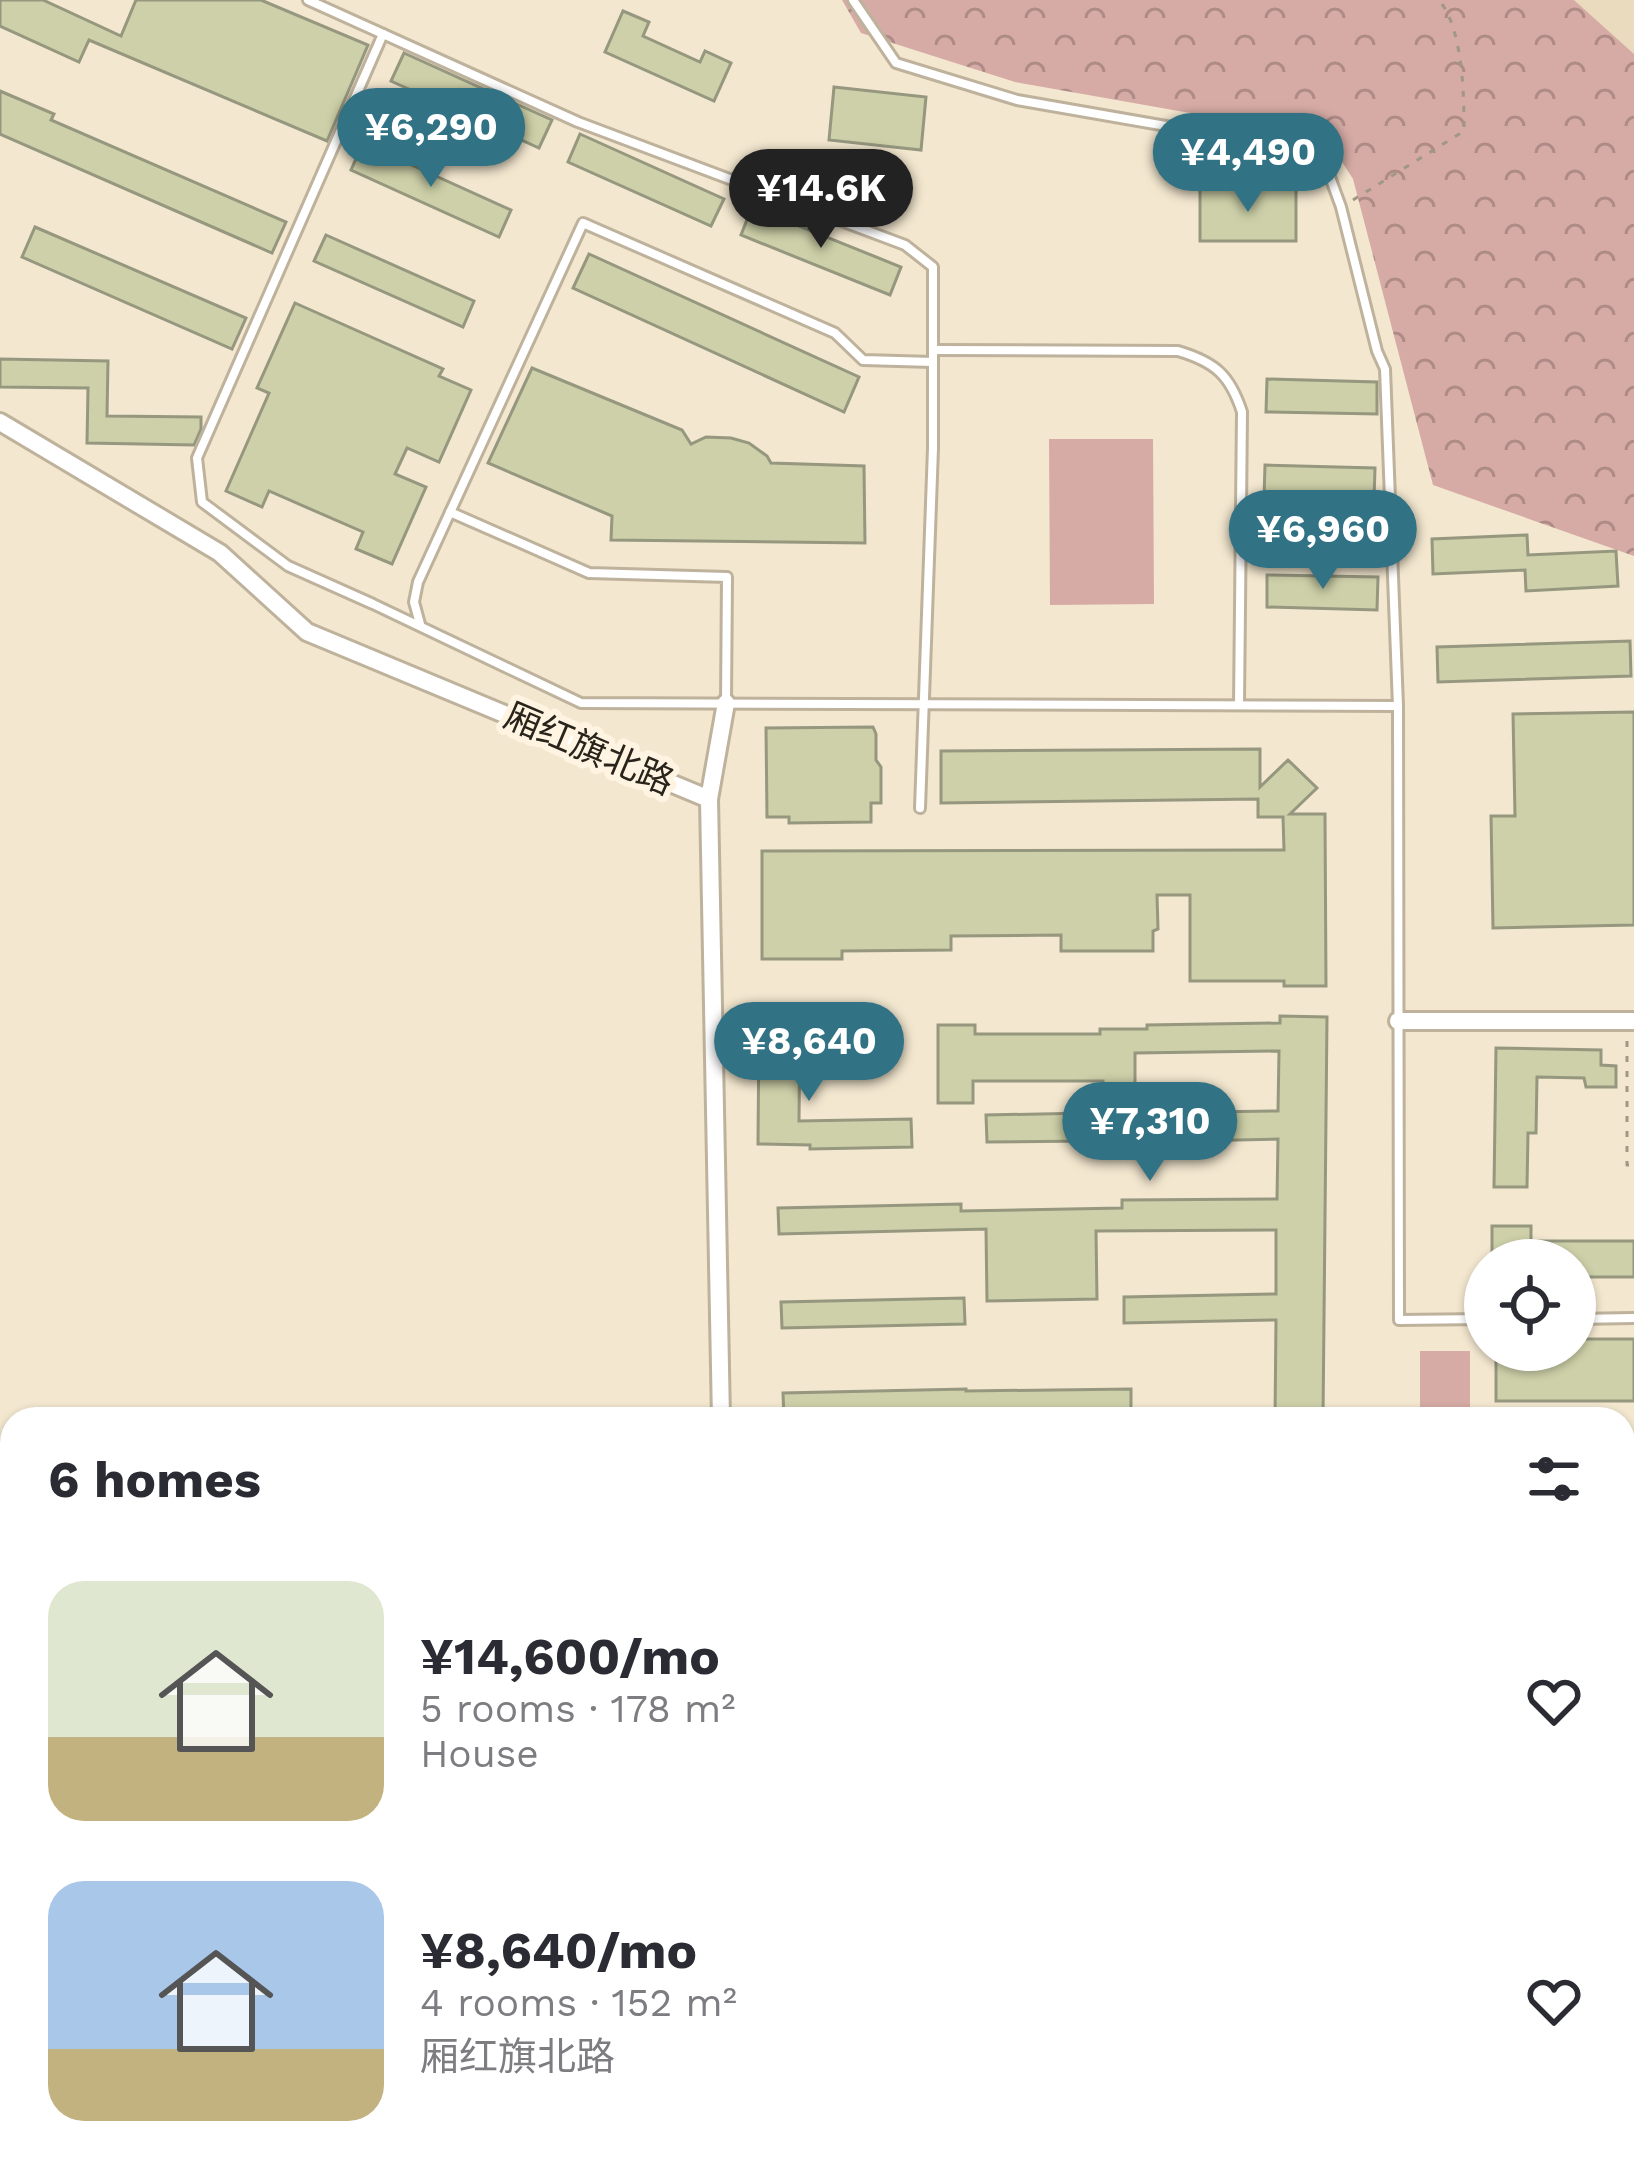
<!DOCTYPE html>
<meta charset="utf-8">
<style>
:root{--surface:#fff;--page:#f7f7f7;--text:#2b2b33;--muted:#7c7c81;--accent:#317285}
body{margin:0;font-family:"Work Sans","Noto Sans SC",sans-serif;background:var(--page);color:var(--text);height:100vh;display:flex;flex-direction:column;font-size:45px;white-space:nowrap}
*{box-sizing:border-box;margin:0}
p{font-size:39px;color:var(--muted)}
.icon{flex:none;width:66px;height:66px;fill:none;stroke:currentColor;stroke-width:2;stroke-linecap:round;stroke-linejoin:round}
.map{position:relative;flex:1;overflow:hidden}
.side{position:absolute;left:0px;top:1407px;width:1635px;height:771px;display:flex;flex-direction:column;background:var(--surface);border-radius:36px 36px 0 0;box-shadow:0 3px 9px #0004}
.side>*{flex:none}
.tools{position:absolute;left:1464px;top:1239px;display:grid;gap:24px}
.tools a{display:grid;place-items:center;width:132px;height:132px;border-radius:50%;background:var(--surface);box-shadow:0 3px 9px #0004;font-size:60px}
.price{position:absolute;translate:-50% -102px;padding:0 27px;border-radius:42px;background:var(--accent);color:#fff;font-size:39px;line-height:78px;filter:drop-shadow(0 3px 6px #0008)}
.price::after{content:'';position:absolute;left:50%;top:72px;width:36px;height:27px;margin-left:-18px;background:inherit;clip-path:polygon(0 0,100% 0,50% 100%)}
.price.on{background:#222;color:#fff}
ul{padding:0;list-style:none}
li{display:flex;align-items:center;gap:36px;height:300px;padding:0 48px}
li span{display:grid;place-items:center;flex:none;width:336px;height:240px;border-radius:36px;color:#555}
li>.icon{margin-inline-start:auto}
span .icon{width:144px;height:144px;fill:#fffc;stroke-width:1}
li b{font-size:51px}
h2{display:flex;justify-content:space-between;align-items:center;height:144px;padding:0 48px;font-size:51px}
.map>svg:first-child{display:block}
.built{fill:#ebdbbe}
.green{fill:#d6aba5}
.forest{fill:url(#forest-crowns)}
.building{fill:#cdd0a8;stroke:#95977f;stroke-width:3}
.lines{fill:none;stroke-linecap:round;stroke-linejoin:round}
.service-casing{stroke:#beb29c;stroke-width:14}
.minor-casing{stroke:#beb29c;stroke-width:22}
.tertiary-casing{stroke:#beb29c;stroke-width:27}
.path{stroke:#a09785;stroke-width:3;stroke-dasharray:6 9;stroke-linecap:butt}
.service{stroke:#fff;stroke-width:8}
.minor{stroke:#fff;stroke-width:16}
.tertiary{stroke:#fff;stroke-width:21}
.labels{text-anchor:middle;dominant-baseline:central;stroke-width:12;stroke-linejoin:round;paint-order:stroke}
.street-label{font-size:36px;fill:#29241b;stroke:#fef4e1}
</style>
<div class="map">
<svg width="1634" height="2176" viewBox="0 0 1634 2176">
<defs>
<pattern id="forest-crowns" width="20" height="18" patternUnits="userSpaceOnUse" patternTransform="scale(3)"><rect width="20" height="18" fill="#d6aba5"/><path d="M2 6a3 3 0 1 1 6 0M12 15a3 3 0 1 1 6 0" fill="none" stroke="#ae8b86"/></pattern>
</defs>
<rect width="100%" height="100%" fill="#f3e7cf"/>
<g class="built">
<path d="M1574,0H1634V54Z"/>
<path d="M480,2166H664V2176H483Z"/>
</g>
<g class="green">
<path d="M1049,439H1153L1154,604L1050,605Z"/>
<rect x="1420" y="1351" width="50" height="68"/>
</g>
<path class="forest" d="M842,0H1574L1634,54V556L1433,485L1353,179L1326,137L1015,82L861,33Z"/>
<g class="building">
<path d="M0,0H43L121,36L136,0H261L368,45L327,141L89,40L79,62L0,26Z"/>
<path d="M623,11L649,22L643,36L700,62L705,51L731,63L714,101L605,52Z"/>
<path d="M404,53L552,120L539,148L391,81Z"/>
<path d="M834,87L926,97L921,150L829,140Z"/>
<path d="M0,91L54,114L51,120L286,222L272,253L0,134Z"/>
<path d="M580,134L724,199L711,226L568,162Z"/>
<path d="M363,143L511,210L499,237L351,170Z"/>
<rect x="1200" y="189" width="96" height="52"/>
<path d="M752,207L901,267L890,295L741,235Z"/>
<path d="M35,227L246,318L232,349L22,257Z"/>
<path d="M326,235L474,301L463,327L314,261Z"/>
<path d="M589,254L859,377L844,412L573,288Z"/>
<path d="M295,303L443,369L439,376L471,390L439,462L407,448L395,474L426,487L392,564L356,549L363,532L269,491L262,507L226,491L269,393L257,388Z"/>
<path d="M0,359L108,361L107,416L201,417V429L194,445L87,443L88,388L0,387Z"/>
<path d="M532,368L682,430L691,444L706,437L731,438L749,443L767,456L771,463L864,466L865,543L611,540L612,516L488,463Z"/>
<path d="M1267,379L1377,382V414L1266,412Z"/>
<path d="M1265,465L1375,468L1374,500L1264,498Z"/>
<path d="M1527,535L1528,555L1616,551L1618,586L1526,591L1525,570L1433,574L1432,539Z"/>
<path d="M1267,575L1378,577L1377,610L1267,607Z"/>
<path d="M1630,641L1631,676L1438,682L1437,647Z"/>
<path d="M1634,712V925L1493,928L1491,816H1515L1513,714Z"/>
<path d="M873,727L876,734V760L881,767V803H871V822L789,823V817H767L766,728Z"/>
<path d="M1260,749V787L1288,760L1317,788L1290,814H1325L1326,986H1284V981H1190V895H1157L1158,929L1153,931V951H1061V935L951,936V950L842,951V959H762V851L1284,850L1283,817H1258V799L941,803V751Z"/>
<path d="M1280,1016L1327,1017L1323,1419H1275L1276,1320L1124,1323V1297L1276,1294V1230L1096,1231L1097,1299L987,1301L986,1229L779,1234L778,1208L961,1204V1211L1122,1208V1200L1277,1199L1278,1139L1147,1142V1113L1278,1111L1279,1051L1135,1053V1104H1103V1081H973V1103H938V1025H975V1034H1100V1029H1147V1025L1280,1023Z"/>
<path d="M759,1025L800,1026L799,1121L911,1119L912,1147L810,1149V1145L758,1144Z"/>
<path d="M1496,1048L1601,1050V1065L1616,1066V1087H1586L1584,1078L1537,1077L1536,1133H1528L1527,1187H1494Z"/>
<path d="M1088,1113V1141L987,1142L986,1115Z"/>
<path d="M1492,1226H1531V1241H1634V1277H1575V1260H1492Z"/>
<path d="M964,1298L965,1324L782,1328L781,1302Z"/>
<path d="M1575,1339H1634V1401H1496V1350H1575Z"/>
<path d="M966,1389V1391L1131,1389V1414L784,1419L783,1393Z"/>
</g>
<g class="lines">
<defs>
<g id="service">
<path d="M308,0L578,122L905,245L933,267V448L920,808"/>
<path d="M853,0L896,63L1017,100L1298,149L1326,166L1341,207L1377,351L1385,369L1398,706"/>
<path d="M383,34L197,458L202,502L288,566L373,604L581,703L1398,706L1399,1320L1485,1319"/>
<path d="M933,350L1178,351C1215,362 1230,375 1242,412L1239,705"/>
<path d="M450,512L589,573L727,577L726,700"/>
<path d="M420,624L414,602L418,582L583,223L835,333L863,360L933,362"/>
<path d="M1575,1319L1634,1318"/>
</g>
<g id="minor">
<path d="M0,422L220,553L307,632L709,799L721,1419"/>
<path d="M709,799L726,703"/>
<path d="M1398,1021H1634"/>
<path d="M1623,1694H1634"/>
<path d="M1623,1879H1634"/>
<path d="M1623,1971H1634"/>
<path d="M52,2166L53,2176"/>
<path d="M287,2166L288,2176"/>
<path d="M749,2166V2176"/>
<path d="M777,2166L778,2176"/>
<path d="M987,2166V2176"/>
<path d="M1364,2166V2176"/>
<path d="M1494,2166V2176"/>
<path d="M1156,2176L1160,2166"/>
</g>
<g id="tertiary">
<path d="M1623,1570H1634"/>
<path d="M0,1690L12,1685"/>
<path d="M0,1709L12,1704"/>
</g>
</defs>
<use href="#service" class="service-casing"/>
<use href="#minor" class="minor-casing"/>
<use href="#tertiary" class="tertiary-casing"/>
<g class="path">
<path d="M1353,200L1464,131C1464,94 1463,29 1439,0"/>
<path d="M1627,1041V1165H1634"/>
<path d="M0,1664H10"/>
</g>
<use href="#service" class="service"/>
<use href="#minor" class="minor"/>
<use href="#tertiary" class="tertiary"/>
</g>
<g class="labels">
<g class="street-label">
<text transform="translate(589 749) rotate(23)">厢红旗北路</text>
</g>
</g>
</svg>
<div class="tools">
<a><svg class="icon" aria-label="locate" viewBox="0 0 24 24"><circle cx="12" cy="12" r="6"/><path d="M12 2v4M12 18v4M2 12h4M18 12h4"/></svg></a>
</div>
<b class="price" style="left:431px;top:190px">¥6,290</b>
<b class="price" style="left:1248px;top:215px">¥4,490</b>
<b class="price on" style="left:821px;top:251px">¥14.6K</b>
<b class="price" style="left:1323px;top:592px">¥6,960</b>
<b class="price" style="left:809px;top:1104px">¥8,640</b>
<b class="price" style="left:1150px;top:1184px">¥7,310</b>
<section class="side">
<h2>6 homes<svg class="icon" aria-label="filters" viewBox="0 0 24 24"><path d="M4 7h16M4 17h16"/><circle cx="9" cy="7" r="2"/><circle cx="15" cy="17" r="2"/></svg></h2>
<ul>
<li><span style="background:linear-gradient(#dfe7d0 65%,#c2b280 0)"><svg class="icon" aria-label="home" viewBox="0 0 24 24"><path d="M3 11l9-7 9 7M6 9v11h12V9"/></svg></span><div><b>¥14,600/mo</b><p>5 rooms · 178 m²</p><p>House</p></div><svg class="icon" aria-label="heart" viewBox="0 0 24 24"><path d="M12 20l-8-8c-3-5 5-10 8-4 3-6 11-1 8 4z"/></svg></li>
<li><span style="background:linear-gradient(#a9c7e8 70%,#c2b280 0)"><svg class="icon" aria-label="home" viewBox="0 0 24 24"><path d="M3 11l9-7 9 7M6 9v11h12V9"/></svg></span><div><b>¥8,640/mo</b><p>4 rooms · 152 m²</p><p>厢红旗北路</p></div><svg class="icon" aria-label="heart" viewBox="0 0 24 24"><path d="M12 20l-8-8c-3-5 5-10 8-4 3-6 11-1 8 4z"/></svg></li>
</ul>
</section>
</div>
